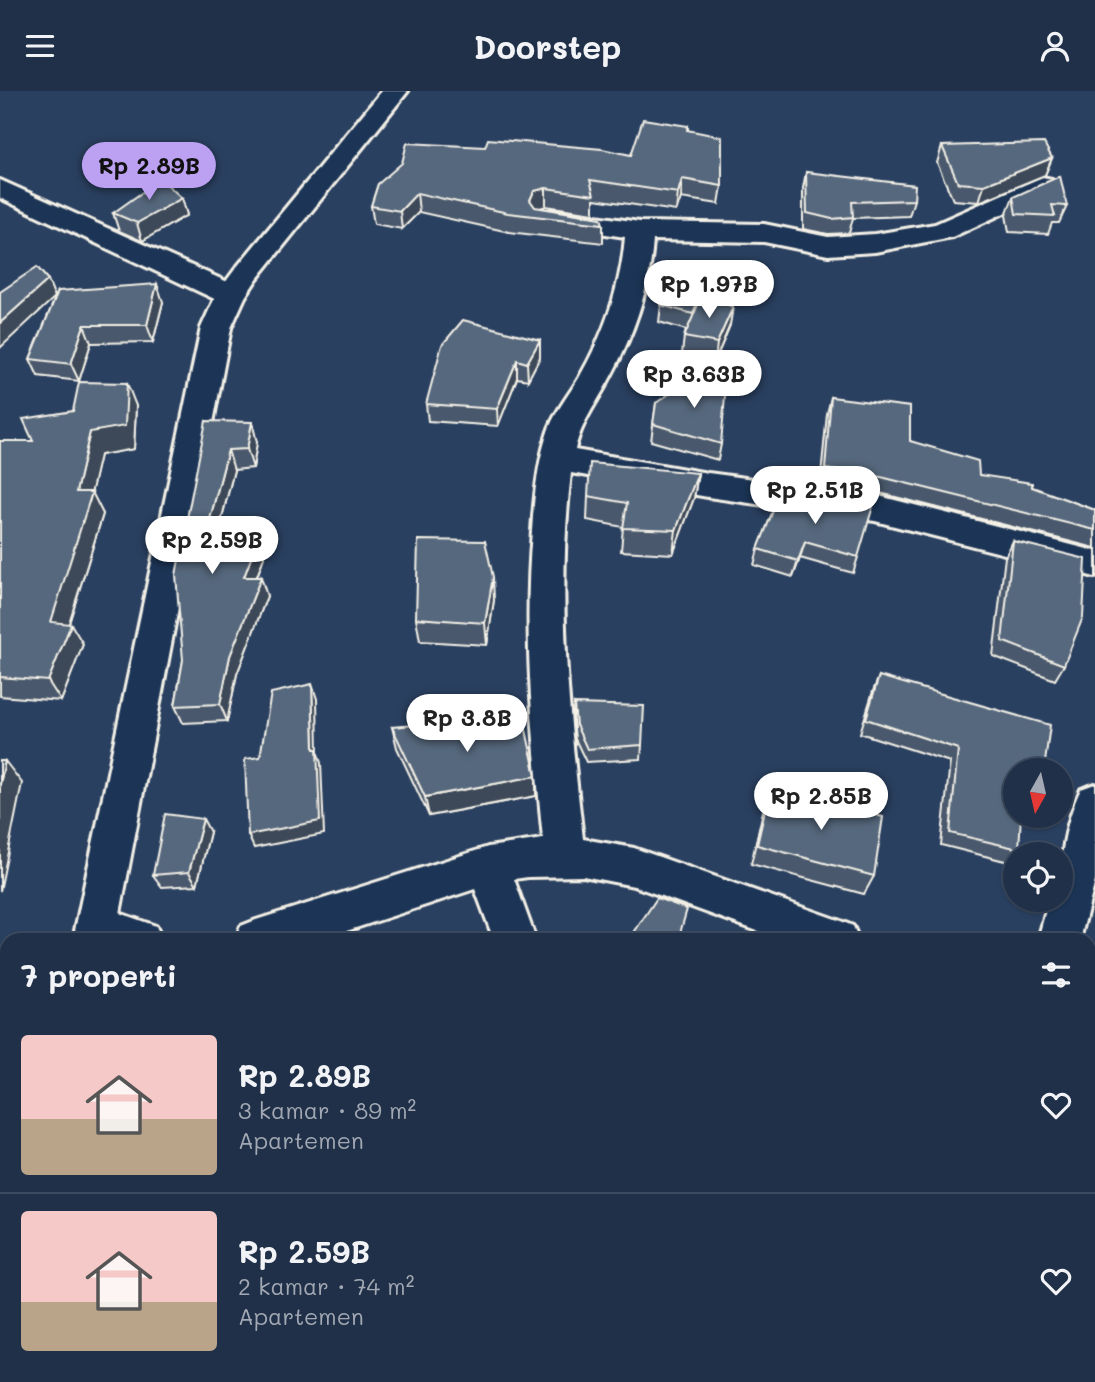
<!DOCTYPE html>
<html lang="id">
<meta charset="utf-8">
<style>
:root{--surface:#203048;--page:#28384f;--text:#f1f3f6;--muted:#a2a9b4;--line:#3d4b60;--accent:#bca0f2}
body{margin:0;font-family:Mali,sans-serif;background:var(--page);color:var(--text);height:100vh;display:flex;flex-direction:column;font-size:26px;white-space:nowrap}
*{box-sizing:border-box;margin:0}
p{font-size:23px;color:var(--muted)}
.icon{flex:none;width:38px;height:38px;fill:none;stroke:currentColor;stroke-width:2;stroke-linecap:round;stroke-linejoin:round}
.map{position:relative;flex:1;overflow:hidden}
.sheet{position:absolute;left:0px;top:842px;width:1096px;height:450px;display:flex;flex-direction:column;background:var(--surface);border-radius:21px 21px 0 0;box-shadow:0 2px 5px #0004,0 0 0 2px var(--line)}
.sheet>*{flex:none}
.needle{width:46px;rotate:188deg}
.buttons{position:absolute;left:1003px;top:667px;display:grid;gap:14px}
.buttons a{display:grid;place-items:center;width:70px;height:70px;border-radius:50%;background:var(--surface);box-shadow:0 2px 5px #0004,0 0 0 2px var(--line);font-size:35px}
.price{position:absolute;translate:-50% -60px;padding:0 16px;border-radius:24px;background:#fff;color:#222;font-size:23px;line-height:46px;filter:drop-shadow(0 2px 4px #0008)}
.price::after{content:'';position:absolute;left:50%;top:42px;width:21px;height:16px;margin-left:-10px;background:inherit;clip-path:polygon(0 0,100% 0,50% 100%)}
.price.current{background:var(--accent);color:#111}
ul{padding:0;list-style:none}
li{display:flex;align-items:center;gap:21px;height:175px;padding:0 21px}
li+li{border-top:2px solid var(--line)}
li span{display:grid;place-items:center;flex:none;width:196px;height:140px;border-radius:7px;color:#555}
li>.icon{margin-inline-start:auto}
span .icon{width:84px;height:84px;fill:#fffc;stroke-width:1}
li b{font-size:30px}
h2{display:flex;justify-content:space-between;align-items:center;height:84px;padding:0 21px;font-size:30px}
header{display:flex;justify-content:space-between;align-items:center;height:91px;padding:0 21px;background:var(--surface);font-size:32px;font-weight:700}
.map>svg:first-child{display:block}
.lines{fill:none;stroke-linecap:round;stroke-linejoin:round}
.minor-casing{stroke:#f4f1e8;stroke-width:6}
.major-casing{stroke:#f4f1e8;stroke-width:6}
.minor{fill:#1d3557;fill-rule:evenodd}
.major{fill:#1d3557;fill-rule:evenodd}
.wall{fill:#4a596c;stroke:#f4f1e8;stroke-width:2}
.shaded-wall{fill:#3c4858;stroke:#f4f1e8;stroke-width:2}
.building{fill:#56677d;stroke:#f4f1e8;stroke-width:2}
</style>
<header><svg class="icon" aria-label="menu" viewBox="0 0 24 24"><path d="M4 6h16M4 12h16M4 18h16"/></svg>Doorstep<svg class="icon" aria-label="person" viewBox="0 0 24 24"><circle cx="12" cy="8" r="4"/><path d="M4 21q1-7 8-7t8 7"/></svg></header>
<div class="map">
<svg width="1095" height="1291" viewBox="0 0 1095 1291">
<rect width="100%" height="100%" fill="#2a4060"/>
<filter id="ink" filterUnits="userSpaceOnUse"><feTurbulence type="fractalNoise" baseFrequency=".0143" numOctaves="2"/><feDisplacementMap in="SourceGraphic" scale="14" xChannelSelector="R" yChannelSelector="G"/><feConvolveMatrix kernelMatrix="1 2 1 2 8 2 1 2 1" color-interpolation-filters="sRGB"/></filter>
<g filter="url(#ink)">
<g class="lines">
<defs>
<g id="minor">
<path d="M1042,86L1052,88L1056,94L1052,100L952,146L875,161L828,164L764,151L653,149C650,197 633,245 610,287C597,312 581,331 575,359L708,382L875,404L1095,460V486L875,430L708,406L571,382C556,505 569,626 583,748L634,757L838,829L853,835L859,849H782L634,795L583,785L528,786L514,788L536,849H494L475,798L319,849H235L241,835L256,829L488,756L543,748C533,645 523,543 532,440C534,409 537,376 546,347C552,324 567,307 579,287C604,244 621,195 625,146L541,133L537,127L541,121L551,119L640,131L764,133L828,146L875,143L935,133Z"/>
<path d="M0,89L241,197L246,204L241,211L231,213L221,211L0,107Z"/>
<path d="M1095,693V790L1080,849H1038L1049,808H1060C1060,770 1064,733 1081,698Z"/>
<path d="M97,814L156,835L162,849L82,848L76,834L82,820Z"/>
<path d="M1088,914L1095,917V961L1088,958Z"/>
<path d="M45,1284H138L141,1291H48Z"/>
<path d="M645,1284H697L700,1291H648Z"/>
</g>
<g id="major">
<path d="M382,0H408L256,189L245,206L231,237L115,849H73L201,237L216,204L236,177Z"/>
<path d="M7,1261V1284H41L40,1291H0V1264Z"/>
</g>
</defs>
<use href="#minor" class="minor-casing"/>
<use href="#major" class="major-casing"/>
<use href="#minor" class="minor"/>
<use href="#major" class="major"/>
</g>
<g class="wall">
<path d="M688,35V39L722,95L719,113L681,107L676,120L594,108V122L546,115L540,117L603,133V152L509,141L419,121L402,138L374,133L371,115L378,93L631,64Z"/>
<path d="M942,55L1052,67L1045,84L979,111L953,109L937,72Z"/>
<path d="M806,81L914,109L909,125L853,127L849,142L828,143L803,138V97Z"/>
<path d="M1013,106L1067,115L1059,132H1052L1048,143L1009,141L1006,124Z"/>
<path d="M182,107L187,124L142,150L119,140L113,122Z"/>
<path d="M58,200L163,211L153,251L91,252L79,290L38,285L30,268Z"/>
<path d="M702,203L730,234L715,270L682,263L684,246L686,239L659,231L661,214Z"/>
<path d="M540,249V266L528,289L517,287L498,335L428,330L426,313Z"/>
<path d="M831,306L910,350L979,384L1032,396L1095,419V457L876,401L820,394L827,323Z"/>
<path d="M656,312L721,353L718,369L651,350Z"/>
<path d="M136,315L134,358L100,364L91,401L103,423L69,532L83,553L61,610L0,605V350H33Z"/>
<path d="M206,330L257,351L253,377L234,379L217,447L258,448L264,466L257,486L267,505L237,583L227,630L183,632L175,615L183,569Z"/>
<path d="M698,382L694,407L673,463L621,460L623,436L587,429L588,405Z"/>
<path d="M780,402L858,466L853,482L800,467L793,486L754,474L758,458Z"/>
<path d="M1013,450L1064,574L1055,589L993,565L1005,466Z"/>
<path d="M494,509L487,554L420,550L416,527Z"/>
<path d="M879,585L1015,679L1019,758L1009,771L941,754L950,671L860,642L873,600Z"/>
<path d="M574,613L642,654L641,668L586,671L575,648L573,627Z"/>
<path d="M392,636L536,685V705L429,725L397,657Z"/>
<path d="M770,697L874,785L864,803L751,773L764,716Z"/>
<path d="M210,741L197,794L162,796L153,784Z"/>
<path d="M1088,937L1095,939V1043L1088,1040Z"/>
</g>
<g class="shaded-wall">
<path d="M1052,67L1045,84L979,111L984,94Z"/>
<path d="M682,88L681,107L676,120L678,102Z"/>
<path d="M546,97V115L534,119L530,109L534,100Z"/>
<path d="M417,102L419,121L402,138L400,120Z"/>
<path d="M182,107L187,124L142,150L137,132Z"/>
<path d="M48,189L55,206L0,257V232Z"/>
<path d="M157,193L163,211L153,251L147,234Z"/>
<path d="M733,216L730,234L715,270L717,252Z"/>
<path d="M84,234L91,252L79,290L71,273Z"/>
<path d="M540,249V266L528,289L527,272Z"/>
<path d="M517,269V287L498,335L497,318Z"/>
<path d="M127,292L136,315L134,358L100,364L89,412L92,401L103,423L63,551L51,531L76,401L90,341Z"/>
<path d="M252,331L257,351L253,377L247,358Z"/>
<path d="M228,359L234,379L212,466L205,447Z"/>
<path d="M698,382L694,407L673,463L676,439Z"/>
<path d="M258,448L264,466L250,504L244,486Z"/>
<path d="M805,451L800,467L793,486L798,470Z"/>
<path d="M261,486L267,505L237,583L227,630L220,613L230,565Z"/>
<path d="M493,486L494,509L487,554L485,532Z"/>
<path d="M71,533L83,553L61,610L48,590Z"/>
<path d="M312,593L317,608L318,663L321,672L324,743L254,757L248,744L314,658Z"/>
<path d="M5,670L22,692L0,800V693Z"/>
<path d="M536,685V705L429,725L425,706Z"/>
<path d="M203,728L210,741L197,794L189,781Z"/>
</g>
<g class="building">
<path d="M643,28L688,35L687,39L722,46V95L682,88L678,102L590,89L594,104L546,97L534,100L530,109L535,116L601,127L603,133L508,122L417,102L400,120L371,115L378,93L402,72L407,52L485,56L488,48L602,58L631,64Z"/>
<path d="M1044,52L1052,67L984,94L958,92L942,55Z"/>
<path d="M806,81L915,94L914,109L852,111L853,126L832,128L807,122Z"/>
<path d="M1060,85L1067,115L1052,114L1055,125L1016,123L1013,106Z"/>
<path d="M161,88L182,107L137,132L113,122Z"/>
<path d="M37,176L48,189L0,232V201Z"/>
<path d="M676,182L704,193L693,223L661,214Z"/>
<path d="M157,193L147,234H84L71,273L30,268L58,200Z"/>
<path d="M703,202L733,216L717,252L684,246Z"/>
<path d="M463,229L540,249L527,272L517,269L497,318L426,313L442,254Z"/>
<path d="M691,288L726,293L721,353L653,333L656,312Z"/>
<path d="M79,291L127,292L125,335L90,341L76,401H92L51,531L71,533L48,590L0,586V350H33L23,328L73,320Z"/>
<path d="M831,306L910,316V350L978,370L979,384L1032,392V396L1095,419V439L881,386L825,378Z"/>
<path d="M206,330L252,331L247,358L228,359L205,447L258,448L244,486H261L230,565L220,613L175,615L183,569L176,484Z"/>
<path d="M590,372L698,382L676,439L623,437L627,412L588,405Z"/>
<path d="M780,402L873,415L858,466L805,451L798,470L758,458Z"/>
<path d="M418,449L485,450L493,486L485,532L416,527Z"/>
<path d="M1013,450L1086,468L1083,526L1064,574L1002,550Z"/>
<path d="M879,585L1050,634L1044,679H1015V724H1021L1019,758L950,742L958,658L866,628Z"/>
<path d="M312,593L314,658H317L320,730L248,744L245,668L260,666L271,602Z"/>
<path d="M574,613L644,615L642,654L587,658L576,634Z"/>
<path d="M523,625L536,685L425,706L392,636Z"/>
<path d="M0,670H5L0,693Z"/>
<path d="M770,697L883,726L874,785L757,754Z"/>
<path d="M165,723L203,728L189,781L153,784Z"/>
<path d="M657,807L687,818L678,849H629Z"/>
<path d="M1088,937L1095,939V1024L1088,1021Z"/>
</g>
</g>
</svg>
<div class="buttons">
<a><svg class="needle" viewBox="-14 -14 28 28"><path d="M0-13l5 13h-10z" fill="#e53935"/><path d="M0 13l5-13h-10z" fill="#a2a9b4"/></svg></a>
<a><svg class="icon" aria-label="locate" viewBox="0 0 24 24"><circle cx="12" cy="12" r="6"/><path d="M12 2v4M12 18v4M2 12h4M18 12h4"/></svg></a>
</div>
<b class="price current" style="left:149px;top:111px">Rp 2.89B</b>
<b class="price" style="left:709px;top:229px">Rp 1.97B</b>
<b class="price" style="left:694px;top:319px">Rp 3.63B</b>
<b class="price" style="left:815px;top:435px">Rp 2.51B</b>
<b class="price" style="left:212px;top:485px">Rp 2.59B</b>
<b class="price" style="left:467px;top:663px">Rp 3.8B</b>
<b class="price" style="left:821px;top:741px">Rp 2.85B</b>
<section class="sheet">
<h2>7 properti<svg class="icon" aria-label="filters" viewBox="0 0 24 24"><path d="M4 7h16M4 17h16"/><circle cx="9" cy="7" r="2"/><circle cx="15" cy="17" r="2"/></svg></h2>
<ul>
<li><span style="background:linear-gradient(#f6c9c9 60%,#b9a48a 0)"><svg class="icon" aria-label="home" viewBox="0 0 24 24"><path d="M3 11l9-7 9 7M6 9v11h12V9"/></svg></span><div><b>Rp 2.89B</b><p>3 kamar · 89 m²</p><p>Apartemen</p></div><svg class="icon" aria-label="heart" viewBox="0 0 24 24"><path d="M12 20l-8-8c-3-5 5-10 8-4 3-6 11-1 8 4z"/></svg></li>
<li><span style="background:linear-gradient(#f6c9c9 65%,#b9a48a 0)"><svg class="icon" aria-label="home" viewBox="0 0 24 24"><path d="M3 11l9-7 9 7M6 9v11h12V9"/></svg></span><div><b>Rp 2.59B</b><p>2 kamar · 74 m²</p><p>Apartemen</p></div><svg class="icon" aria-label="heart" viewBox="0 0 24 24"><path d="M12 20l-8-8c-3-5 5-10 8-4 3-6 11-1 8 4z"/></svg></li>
</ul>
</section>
</div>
